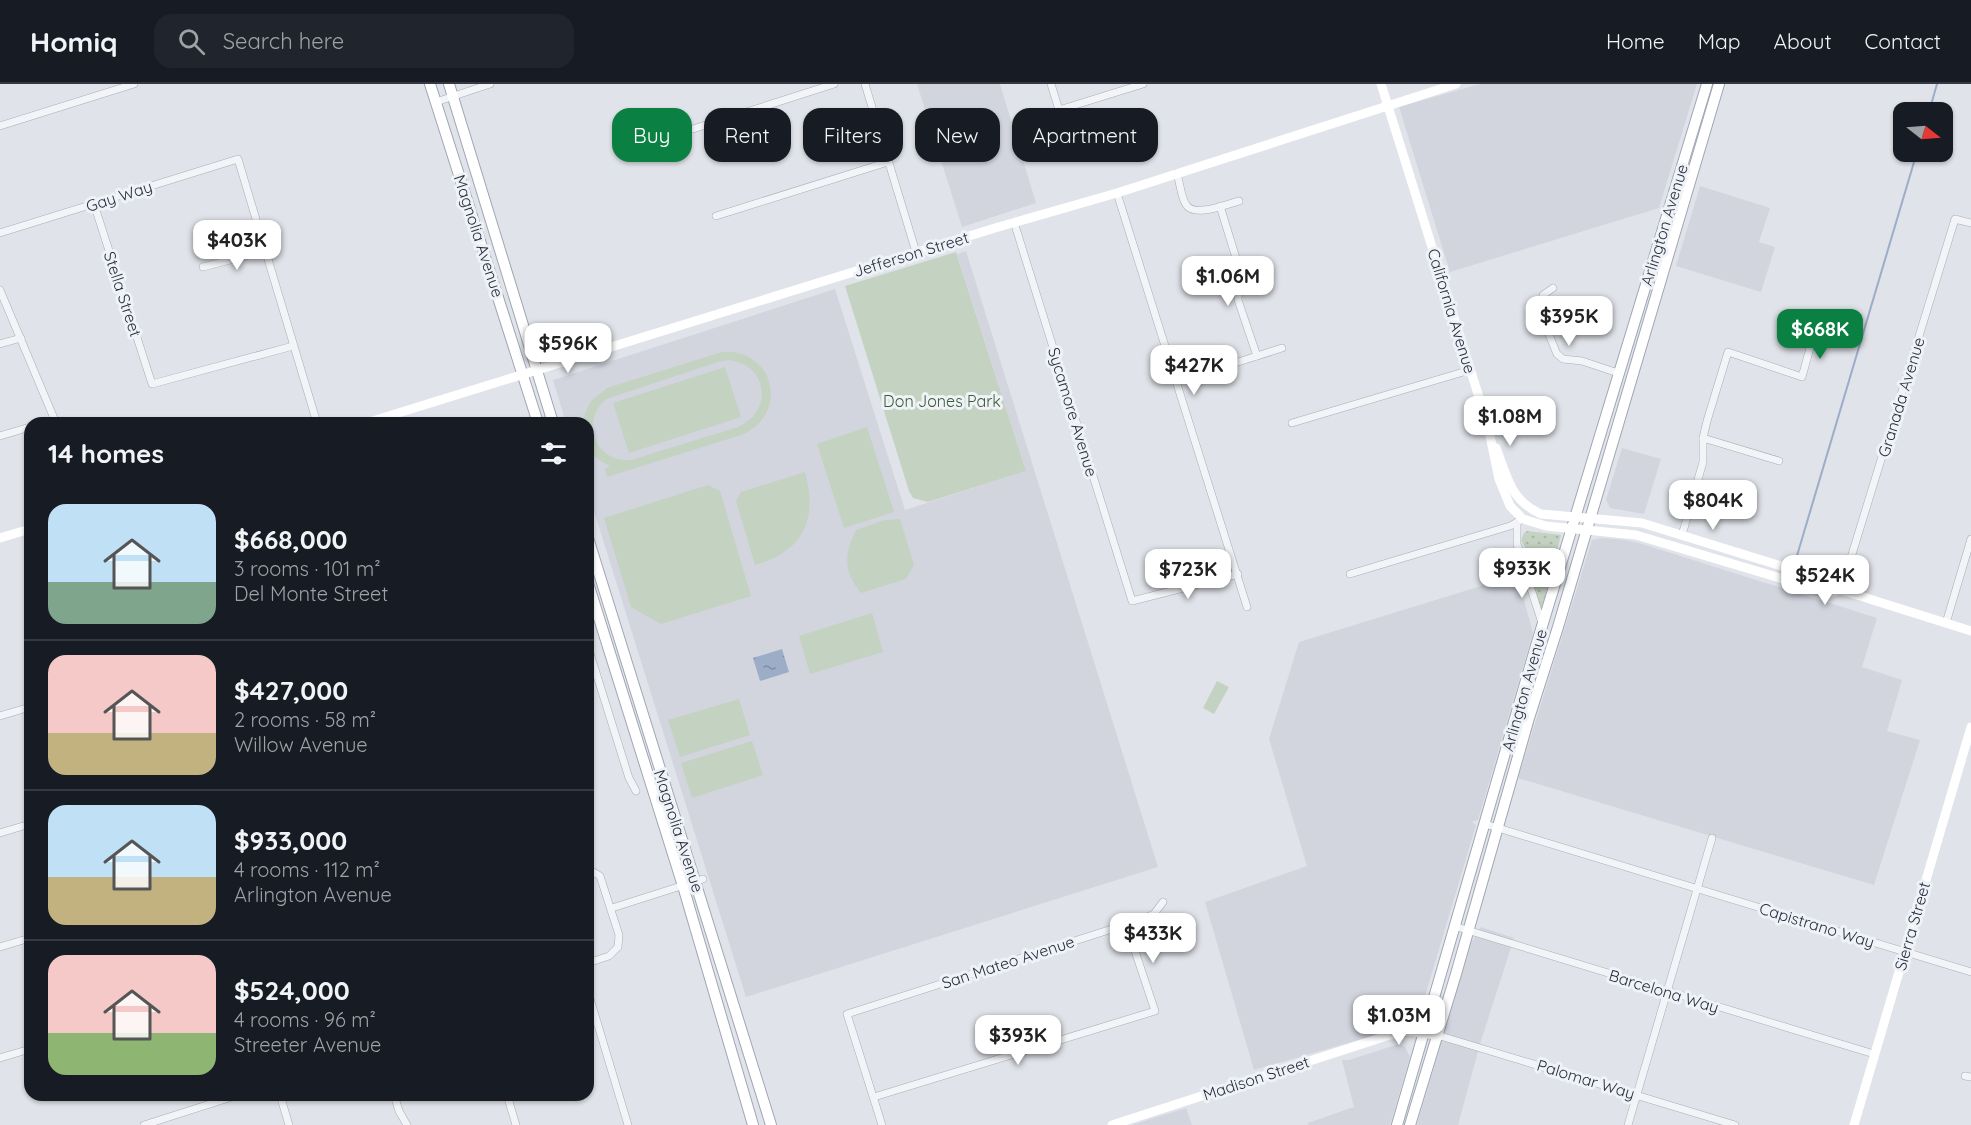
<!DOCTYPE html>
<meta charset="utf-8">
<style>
:root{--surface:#171b24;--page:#20242c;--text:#f1f3f6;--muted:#9ea1a6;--line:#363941;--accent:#0b8043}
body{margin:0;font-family:Quicksand,sans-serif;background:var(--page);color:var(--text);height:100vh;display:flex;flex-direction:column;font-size:22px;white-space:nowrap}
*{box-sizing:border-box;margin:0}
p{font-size:20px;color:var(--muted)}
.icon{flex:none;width:33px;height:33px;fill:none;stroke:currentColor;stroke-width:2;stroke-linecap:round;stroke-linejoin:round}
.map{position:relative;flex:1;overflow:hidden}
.sheet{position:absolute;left:24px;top:333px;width:570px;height:684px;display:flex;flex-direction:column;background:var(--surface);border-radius:18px;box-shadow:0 2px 4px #0004}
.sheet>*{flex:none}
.banner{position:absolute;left:612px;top:24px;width:570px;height:54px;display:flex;gap:12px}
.needle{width:39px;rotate:107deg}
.fabs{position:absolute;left:1893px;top:18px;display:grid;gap:12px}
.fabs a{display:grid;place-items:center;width:60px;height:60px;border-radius:12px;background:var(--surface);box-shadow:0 2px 4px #0004;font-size:30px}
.price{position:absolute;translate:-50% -51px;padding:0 14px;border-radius:12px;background:#fff;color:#222;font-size:20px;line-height:39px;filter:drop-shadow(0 2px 3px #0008)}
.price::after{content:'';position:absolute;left:50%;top:36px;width:18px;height:14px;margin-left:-9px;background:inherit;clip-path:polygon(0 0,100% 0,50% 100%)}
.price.on{background:var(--accent);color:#fff}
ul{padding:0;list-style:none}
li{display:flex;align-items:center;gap:18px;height:150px;padding:0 24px}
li+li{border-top:2px solid var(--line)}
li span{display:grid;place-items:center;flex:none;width:168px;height:120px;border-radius:18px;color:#555}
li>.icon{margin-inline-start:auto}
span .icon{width:72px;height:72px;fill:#fffc;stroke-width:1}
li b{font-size:26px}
h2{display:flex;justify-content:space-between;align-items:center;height:72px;padding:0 24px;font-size:26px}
.pill{padding:0 21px;border-radius:18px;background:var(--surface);box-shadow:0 2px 4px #0004;font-size:21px;line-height:54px}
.pill.on{background:var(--accent);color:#fff}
header{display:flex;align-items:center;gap:36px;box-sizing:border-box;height:84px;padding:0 30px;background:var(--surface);border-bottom:2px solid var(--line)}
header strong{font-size:28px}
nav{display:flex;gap:33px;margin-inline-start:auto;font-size:21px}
.search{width:420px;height:54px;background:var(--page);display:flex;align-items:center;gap:15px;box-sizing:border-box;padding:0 21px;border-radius:18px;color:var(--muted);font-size:22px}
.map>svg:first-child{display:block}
.built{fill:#d2d5de}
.grass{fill:url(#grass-dots)}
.park{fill:#c4d2c1;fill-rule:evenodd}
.water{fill:url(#water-ripples)}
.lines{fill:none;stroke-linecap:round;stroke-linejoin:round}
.stream{stroke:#9cadc8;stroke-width:2}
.street-casing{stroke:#a9adb6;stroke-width:8}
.primary-casing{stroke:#a0a6b4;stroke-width:12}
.street{stroke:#f3f4f7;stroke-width:7}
.secondary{stroke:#fff;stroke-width:9}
.primary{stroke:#fff;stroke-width:10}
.labels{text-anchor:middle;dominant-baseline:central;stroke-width:6;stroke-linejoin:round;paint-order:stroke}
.street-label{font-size:16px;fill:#292f40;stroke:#eff2f6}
.park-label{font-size:16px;fill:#3a5b37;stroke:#eff2f6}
</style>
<header>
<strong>Homiq</strong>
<div class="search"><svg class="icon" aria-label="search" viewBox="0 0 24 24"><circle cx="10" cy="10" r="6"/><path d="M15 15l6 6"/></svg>Search here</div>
<nav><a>Home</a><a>Map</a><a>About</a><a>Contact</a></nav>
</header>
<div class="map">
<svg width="1971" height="1041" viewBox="0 0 1971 1041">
<defs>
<pattern id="grass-dots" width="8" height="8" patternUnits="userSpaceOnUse" patternTransform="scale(1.5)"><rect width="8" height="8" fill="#c4d2c1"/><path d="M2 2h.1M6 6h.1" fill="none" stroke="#a8b5a7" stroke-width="1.8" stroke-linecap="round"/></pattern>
<pattern id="water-ripples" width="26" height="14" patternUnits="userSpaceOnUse" patternTransform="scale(1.5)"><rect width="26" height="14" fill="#9cadc8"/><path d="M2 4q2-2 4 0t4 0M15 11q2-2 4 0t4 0" fill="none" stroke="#7f8da4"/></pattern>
</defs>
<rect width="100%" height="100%" fill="#e0e3e9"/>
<g class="built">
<path d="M917,0H1000L1036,119L962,143Z"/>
<path d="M1480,0H1697L1659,124L1450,188L1399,23Z"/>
<path d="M1700,102L1770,124L1759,158L1775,163L1761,208L1676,182Z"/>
<path d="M966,167L1158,783L746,913L588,408V339H566L553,296L835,205L905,426L1026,387L957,170Z"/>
<path d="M1622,364L1661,375L1644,430L1610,424L1606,416Z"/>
<path d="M1602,454L1625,456L1639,459L1877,534L1862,583L1902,596L1887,647L1920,656L1874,801L1518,694L1592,456Z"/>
<path d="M1517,491L1533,549L1478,736L1472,738L1476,741L1417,939L1254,986L1205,818L1307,782L1269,655L1299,558Z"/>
<path d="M1481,843L1514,854L1480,960L1458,1041H1417L1470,861Z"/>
<path d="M1399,960L1405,963L1410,973L1390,1041H1308V1039L1354,1023L1342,976H1349Z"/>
<path d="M1186,1024L1192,1041H1132Z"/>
</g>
<path class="grass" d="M1527,447L1561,451L1540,531L1532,501L1541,497V487L1521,457L1524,449Z"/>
<g class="park">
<path d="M956,168L1026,387L928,418L913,414L909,407L845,202Z"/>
<path d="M722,268C775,264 790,331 741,351L607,393L605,384L610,382C587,371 588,362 588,339H583L585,329L591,317L607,304ZM728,276C768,280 774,327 738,343L631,376C595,379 580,337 606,315L718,278Z"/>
<path d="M725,283L741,333L629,369L613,319Z"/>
<path d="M867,343L894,428L844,444L817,360Z"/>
<path d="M805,388C818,435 804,467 755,481L736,417L741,408Z"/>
<path d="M708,401L720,407L751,512L661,540L631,523L604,434Z"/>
<path d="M900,435L914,481L906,495L861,509C843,487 844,470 856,446L885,436Z"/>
<path d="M872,529L883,568L810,590L799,552Z"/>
<path d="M1217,597L1229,603L1214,630L1203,624Z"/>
<path d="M739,615L750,651L680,673L668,636Z"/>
<path d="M752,657L763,691L692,714L681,679Z"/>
</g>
<path class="water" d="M782,565L789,588L760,597L753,574Z"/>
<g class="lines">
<g class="stream">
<path d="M1929,28L1937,0"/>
<path d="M1796,475L1917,68"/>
</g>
<defs>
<g id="street">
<path d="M865,0L916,168"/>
<path d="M1051,0L1059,26L1143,0"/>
<path d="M436,18L490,0"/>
<path d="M0,42L134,0"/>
<path d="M693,45L834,0"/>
<path d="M1177,89C1180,99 1181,115 1187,122C1197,133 1227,120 1239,117"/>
<path d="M1117,109L1247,523"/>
<path d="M94,120L152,300L293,262"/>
<path d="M1220,122L1240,187L1238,216L1257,272L1282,264"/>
<path d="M716,132L888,78"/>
<path d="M1014,138L1132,517L1238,490"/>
<path d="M0,149L238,75L317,339"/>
<path d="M203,183L264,167"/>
<path d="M1553,204L1543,211L1540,229L1557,270L1563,275L1582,277L1618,289"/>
<path d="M0,206L56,339"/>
<path d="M0,260L21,254"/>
<path d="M1232,280L1257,272"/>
<path d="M1292,339L1470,286"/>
<path d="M0,352L30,343"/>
<path d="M1703,354L1779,377"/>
<path d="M1517,438V461L1533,490L1529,499L1542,539"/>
<path d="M1682,451L1703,378V354L1707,337L1728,268L1802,293L1813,253"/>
<path d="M1350,490L1510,442L1523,435"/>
<path d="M1841,506L1955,135L1971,139"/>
<path d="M1946,539L1971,455"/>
<path d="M588,563L629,694L636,707"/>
<path d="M0,632L30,623"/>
<path d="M1485,740L1971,888"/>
<path d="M0,749L30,740"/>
<path d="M588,785L600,792L619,851L618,863L609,872L588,879"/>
<path d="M612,824L703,795"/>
<path d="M1454,842L1874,970"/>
<path d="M0,863L30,854"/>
<path d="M588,908L628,1041"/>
<path d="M1437,951L1735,1041"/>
<path d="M0,974L30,965"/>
<path d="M1965,992L1971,993"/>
<path d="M280,1011L289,1041"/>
<path d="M394,1011L399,1027L407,1041"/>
<path d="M507,1011L516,1041"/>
<path d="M874,1013L1155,927L1126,840"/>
<path d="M144,1041L238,1011"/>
<path d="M882,1041L847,930L1143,835L1154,830L1163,818"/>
<path d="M1628,1041L1712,754"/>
</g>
<g id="primary">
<path d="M430,0L538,339"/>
<path d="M449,0L553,339"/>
<path d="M588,454L771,1041"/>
<path d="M588,499L683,802L753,1041"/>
<path d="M1397,1041L1536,562L1707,0"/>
<path d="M1410,1041L1456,890L1529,634L1558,543L1719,0"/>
</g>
</defs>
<use href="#street" class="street-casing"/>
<use href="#primary" class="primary-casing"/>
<use href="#street" class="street"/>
<g class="secondary">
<path d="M1381,0L1488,342L1499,395L1510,422L1523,435L1546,442L1636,451L1830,509L1841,506"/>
<path d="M366,339L995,144L1117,109L1456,0"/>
<path d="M1496,364C1508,394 1510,416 1541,430L1642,439L1833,498L1841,506L1971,547"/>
<path d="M0,454L30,445"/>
<path d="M1112,1041L1393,950L1407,947L1437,951"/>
<path d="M1854,1041L1971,643"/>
</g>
<use href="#primary" class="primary"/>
</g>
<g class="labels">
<g class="street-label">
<text transform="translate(119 112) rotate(-18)">Gay Way</text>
<text transform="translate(1664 141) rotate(-73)">Arlington Avenue</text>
<text transform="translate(479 152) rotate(72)">Magnolia Avenue</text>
<text transform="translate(911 170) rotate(-17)">Jefferson Street</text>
<text transform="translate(123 210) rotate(72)">Stella Street</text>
<text transform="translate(1452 227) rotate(73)">California Avenue</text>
<text transform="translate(1901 313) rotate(-73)">Granada Avenue</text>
<text transform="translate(1073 328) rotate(73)">Sycamore Avenue</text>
<text transform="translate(1524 606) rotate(-74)">Arlington Avenue</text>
<text transform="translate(679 747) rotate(72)">Magnolia Avenue</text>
<text transform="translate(1817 841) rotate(17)">Capistrano Way</text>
<text transform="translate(1912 842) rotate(-74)">Sierra Street</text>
<text transform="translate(1008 878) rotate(-18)">San Mateo Avenue</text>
<text transform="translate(1664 907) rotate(17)">Barcelona Way</text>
<text transform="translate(1256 994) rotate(-18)">Madison Street</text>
<text transform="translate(1586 995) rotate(17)">Palomar Way</text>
</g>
<g class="park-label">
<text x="942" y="317">Don Jones Park</text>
</g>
</g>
</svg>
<div class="fabs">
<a><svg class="needle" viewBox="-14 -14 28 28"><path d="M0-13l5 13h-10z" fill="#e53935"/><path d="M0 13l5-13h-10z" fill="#9ea1a6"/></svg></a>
</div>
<b class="price" style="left:237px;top:187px">$403K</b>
<b class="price" style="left:1228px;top:223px">$1.06M</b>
<b class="price" style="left:1569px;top:263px">$395K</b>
<b class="price on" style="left:1820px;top:276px">$668K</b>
<b class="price" style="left:568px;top:290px">$596K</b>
<b class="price" style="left:1194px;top:312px">$427K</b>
<b class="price" style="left:1510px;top:363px">$1.08M</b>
<b class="price" style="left:1713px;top:447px">$804K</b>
<b class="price" style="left:1522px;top:515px">$933K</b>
<b class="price" style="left:1188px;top:516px">$723K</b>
<b class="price" style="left:1825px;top:522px">$524K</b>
<b class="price" style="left:1153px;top:880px">$433K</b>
<b class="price" style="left:1399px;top:962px">$1.03M</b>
<b class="price" style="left:1018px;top:982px">$393K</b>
<div class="banner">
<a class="pill on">Buy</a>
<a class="pill">Rent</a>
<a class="pill">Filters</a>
<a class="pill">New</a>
<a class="pill">Apartment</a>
</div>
<section class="sheet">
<h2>14 homes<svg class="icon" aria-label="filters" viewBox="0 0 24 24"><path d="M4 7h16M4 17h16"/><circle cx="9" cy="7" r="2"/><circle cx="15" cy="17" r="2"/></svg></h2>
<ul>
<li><span style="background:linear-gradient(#bfe0f5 65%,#7fa58c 0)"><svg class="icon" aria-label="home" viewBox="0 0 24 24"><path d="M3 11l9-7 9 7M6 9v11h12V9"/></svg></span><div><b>$668,000</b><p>3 rooms · 101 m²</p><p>Del Monte Street</p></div></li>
<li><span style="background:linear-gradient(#f6c9c9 65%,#c2b280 0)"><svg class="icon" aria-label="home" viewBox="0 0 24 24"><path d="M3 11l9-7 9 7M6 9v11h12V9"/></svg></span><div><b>$427,000</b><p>2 rooms · 58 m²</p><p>Willow Avenue</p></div></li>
<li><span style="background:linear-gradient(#bfe0f5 60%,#c2b280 0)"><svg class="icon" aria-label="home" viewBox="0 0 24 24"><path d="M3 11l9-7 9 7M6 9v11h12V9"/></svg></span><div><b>$933,000</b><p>4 rooms · 112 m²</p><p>Arlington Avenue</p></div></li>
<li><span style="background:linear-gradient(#f6c9c9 65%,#8fb573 0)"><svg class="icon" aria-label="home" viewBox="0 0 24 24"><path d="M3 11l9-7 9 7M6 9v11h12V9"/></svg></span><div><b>$524,000</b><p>4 rooms · 96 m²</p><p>Streeter Avenue</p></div></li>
</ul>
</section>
</div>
